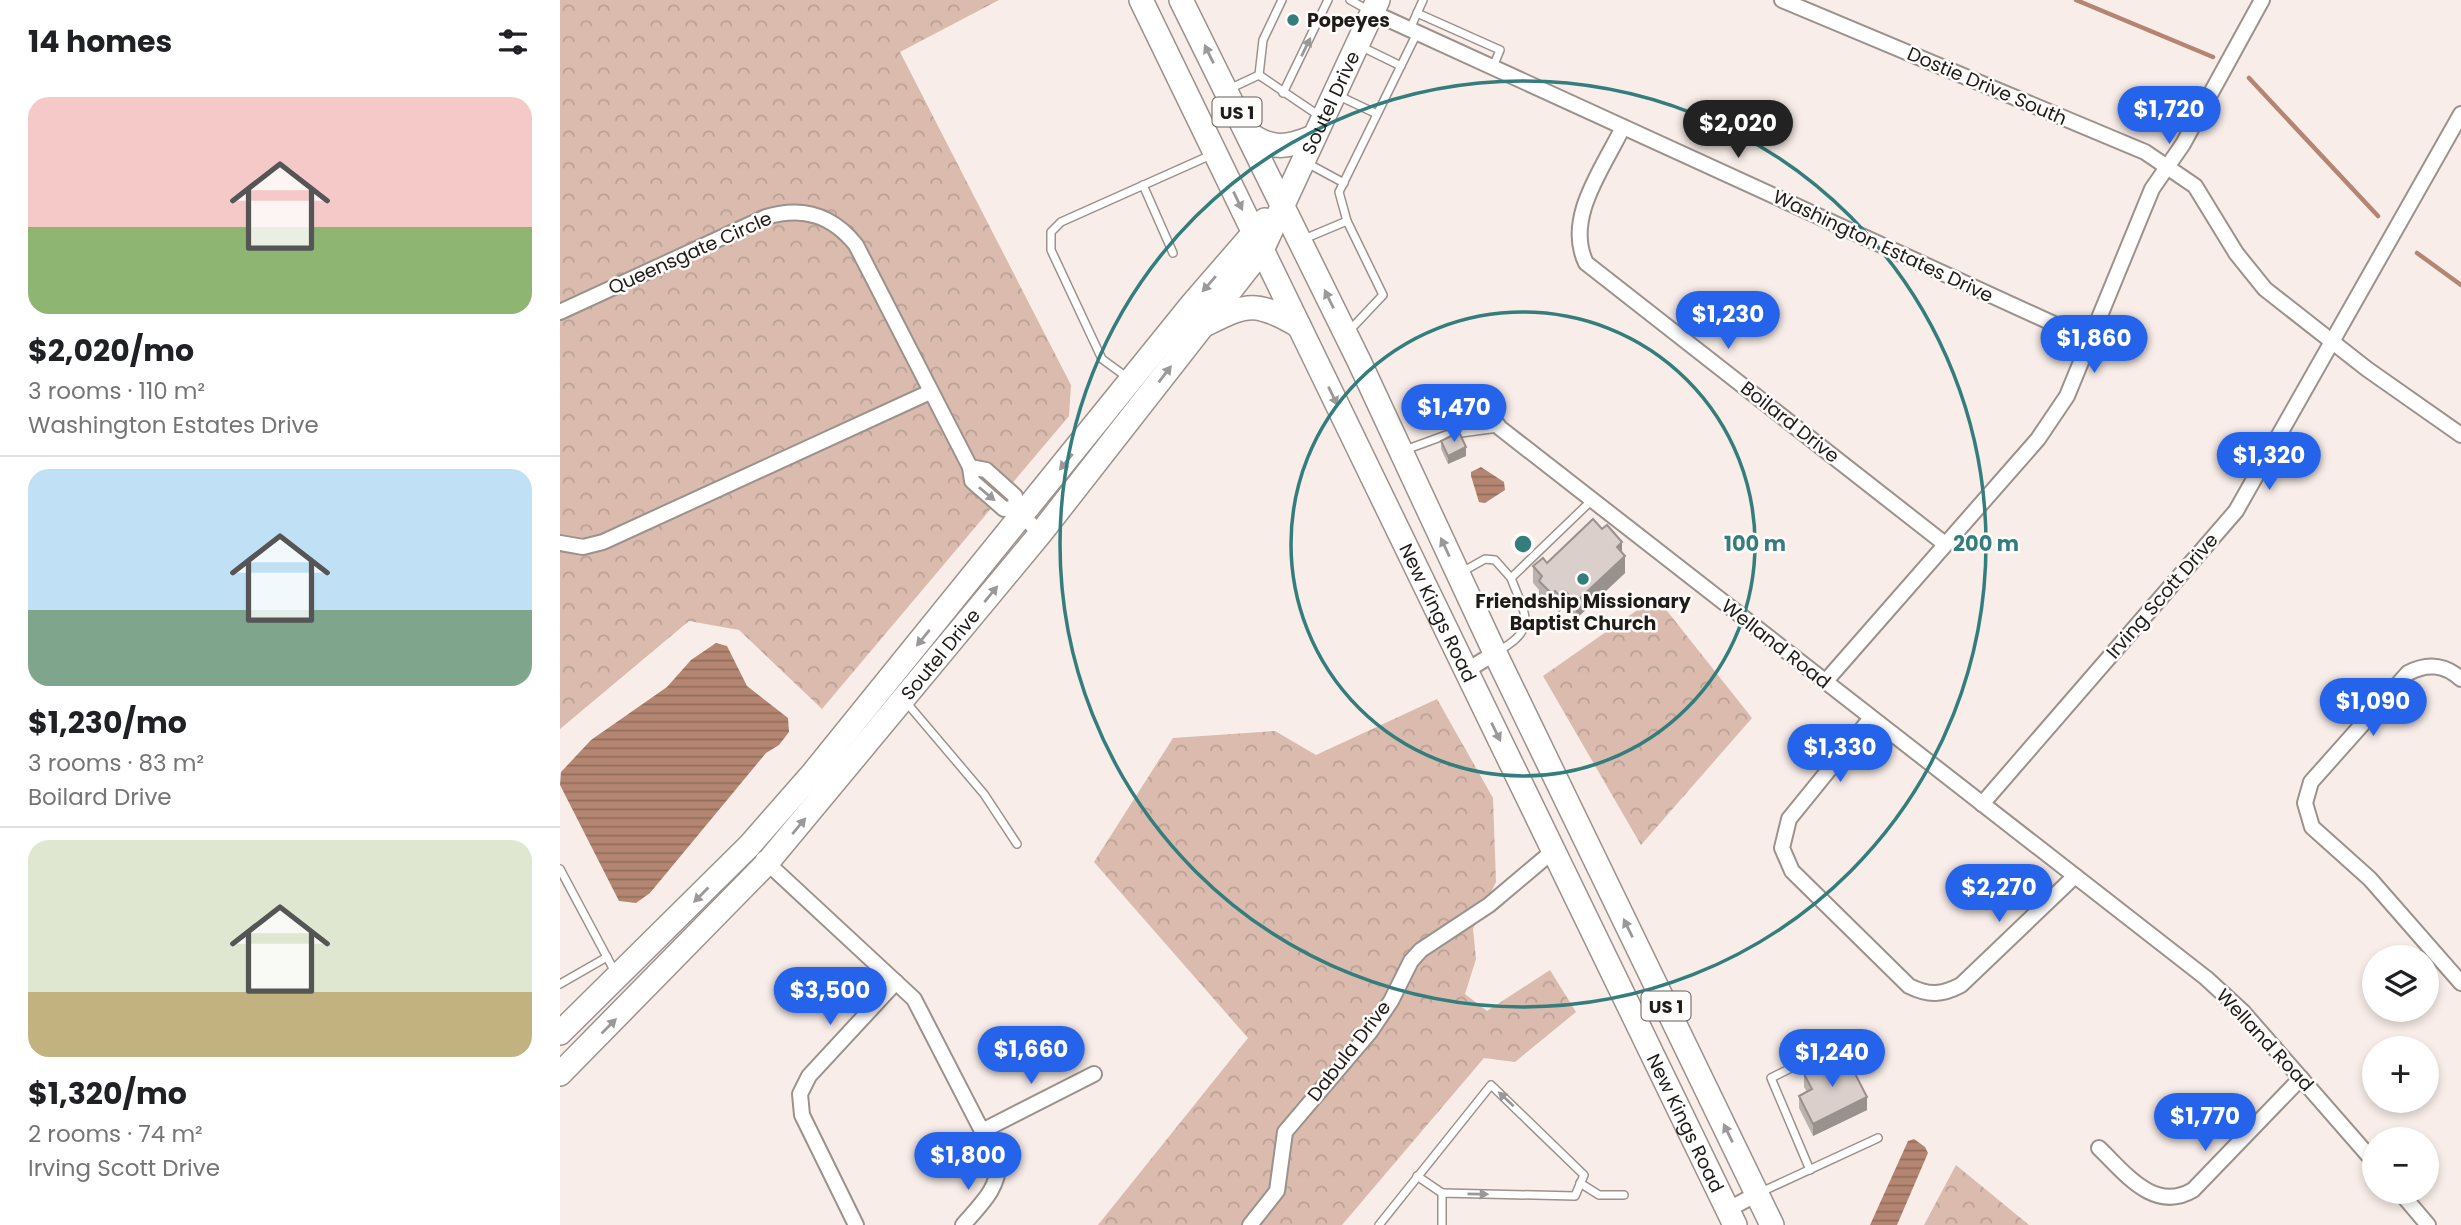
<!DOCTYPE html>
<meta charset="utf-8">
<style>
:root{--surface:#fff;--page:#f6f6f6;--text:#202124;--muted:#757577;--line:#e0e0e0;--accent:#2563eb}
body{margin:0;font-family:Poppins,sans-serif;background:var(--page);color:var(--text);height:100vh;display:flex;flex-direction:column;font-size:26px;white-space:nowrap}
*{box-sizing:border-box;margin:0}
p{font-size:23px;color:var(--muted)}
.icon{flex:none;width:38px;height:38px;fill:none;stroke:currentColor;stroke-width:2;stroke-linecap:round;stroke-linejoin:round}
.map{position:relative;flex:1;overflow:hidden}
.sheet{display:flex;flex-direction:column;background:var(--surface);width:560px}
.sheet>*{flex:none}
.controls{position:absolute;left:1802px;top:945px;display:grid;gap:14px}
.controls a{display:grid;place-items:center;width:77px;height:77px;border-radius:50%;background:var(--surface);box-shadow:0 4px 10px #0003;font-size:35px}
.price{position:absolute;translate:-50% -60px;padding:0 16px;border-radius:24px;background:var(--accent);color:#fff;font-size:23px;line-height:46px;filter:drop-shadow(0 2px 4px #0008)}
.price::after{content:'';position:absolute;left:50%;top:42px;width:21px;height:16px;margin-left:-10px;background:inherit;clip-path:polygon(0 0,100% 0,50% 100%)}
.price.on{background:#222;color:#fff}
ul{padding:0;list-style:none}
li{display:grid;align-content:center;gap:14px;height:371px;padding:0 28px}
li+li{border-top:2px solid var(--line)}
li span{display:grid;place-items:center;height:217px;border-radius:21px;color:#555}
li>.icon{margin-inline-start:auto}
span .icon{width:126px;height:126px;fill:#fffc;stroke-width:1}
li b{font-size:30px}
h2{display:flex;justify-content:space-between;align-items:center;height:84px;padding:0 28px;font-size:30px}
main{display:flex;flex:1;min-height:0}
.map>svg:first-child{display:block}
.forest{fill:url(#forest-crowns)}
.water{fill:url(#water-rules)}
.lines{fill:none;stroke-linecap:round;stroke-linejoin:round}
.stream{stroke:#b48671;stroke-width:4.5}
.service-casing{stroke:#9c928d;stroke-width:10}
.minor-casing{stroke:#9c928d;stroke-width:18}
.primary-casing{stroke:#9c928d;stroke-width:26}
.trunk-casing{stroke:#9c928d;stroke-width:26}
.service{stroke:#fff;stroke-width:7}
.minor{stroke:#fff;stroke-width:14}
.primary{stroke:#fff;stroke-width:23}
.trunk{stroke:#fff;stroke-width:23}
.wall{fill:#bbb2ae}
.shaded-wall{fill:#99918d}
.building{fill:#dacfca;stroke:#99918d;stroke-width:2}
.oneway{fill:#9a9898}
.ring{fill:none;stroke:#347d7d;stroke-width:3.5}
.poi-dot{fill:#347d7d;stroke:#fefcfb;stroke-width:2.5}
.labels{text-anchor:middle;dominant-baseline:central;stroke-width:5;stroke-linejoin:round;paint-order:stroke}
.shield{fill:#fefcfb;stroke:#625e5d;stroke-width:2}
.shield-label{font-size:18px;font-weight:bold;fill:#1f1b19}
.poi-label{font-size:19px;font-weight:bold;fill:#1f1b19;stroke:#fefcfb;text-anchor:start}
.street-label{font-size:19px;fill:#1f1b19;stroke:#fefcfb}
.centre{fill:#347d7d;stroke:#fefcfb;stroke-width:3.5}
.ring-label{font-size:21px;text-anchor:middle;font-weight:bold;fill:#347d7d;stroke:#fefcfb;stroke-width:5;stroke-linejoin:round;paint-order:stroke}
</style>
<main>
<section class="sheet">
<h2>14 homes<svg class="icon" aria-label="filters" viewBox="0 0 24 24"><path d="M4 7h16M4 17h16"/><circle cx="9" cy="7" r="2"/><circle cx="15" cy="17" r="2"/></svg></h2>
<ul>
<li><span style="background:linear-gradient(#f6c9c9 60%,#8fb573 0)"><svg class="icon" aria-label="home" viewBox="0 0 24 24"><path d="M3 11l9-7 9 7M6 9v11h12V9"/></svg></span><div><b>$2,020/mo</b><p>3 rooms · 110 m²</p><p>Washington Estates Drive</p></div></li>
<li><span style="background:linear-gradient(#bfe0f5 65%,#7fa58c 0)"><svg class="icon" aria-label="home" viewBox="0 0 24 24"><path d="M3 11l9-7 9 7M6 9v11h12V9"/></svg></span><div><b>$1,230/mo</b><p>3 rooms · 83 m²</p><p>Boilard Drive</p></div></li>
<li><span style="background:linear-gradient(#dfe7d0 70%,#c2b280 0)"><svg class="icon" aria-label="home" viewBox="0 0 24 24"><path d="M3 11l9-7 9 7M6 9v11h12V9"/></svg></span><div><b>$1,320/mo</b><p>2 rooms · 74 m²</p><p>Irving Scott Drive</p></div></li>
</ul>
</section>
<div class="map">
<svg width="1901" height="1225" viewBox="0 0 1901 1225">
<defs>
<pattern id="forest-crowns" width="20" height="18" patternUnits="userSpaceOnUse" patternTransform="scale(1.75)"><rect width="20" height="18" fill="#dabbae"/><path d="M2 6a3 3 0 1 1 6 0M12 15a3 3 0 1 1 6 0" fill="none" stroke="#bba095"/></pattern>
<pattern id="water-rules" width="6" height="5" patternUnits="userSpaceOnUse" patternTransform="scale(1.75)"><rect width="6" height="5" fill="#b48671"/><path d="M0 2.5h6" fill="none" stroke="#926d5c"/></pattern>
</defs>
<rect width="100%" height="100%" fill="#f8ede8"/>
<g class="forest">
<path d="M0,0H439L340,52L511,385L509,416L262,709L179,630L129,621L0,729Z"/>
<path d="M1096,597L1192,718L1081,845L983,676Z"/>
<path d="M877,699L933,798L936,882L913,929L916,959L905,994L927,1011L990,970L1016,1012L955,1062L924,1058L782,1225H538L688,1038L534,862L613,738L715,731L756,755Z"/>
<path d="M1396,1165L1469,1225H1364Z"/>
</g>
<g class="water">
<path d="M921,467L944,482L945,490L925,503L919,502L911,476V472Z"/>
<path d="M156,643L167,646L187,686L228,718L229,732L219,745L206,753L90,893L76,903L59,901L0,785L1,772L31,740L107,687L131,660Z"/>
<path d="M1354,1139L1365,1147L1368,1153L1337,1225H1310L1348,1141Z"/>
</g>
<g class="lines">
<g class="stream">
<path d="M1516,0L1653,57"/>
<path d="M1689,78L1818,216"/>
<path d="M1857,253L1901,285"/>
</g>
<defs>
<g id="service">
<path d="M790,0L808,10"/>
<path d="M857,13L940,50L933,67"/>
<path d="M850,29L863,0"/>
<path d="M800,46L841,66"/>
<path d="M699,75L703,40L722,0"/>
<path d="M667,90L699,75L761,117"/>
<path d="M723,93L768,0"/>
<path d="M777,95L817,114"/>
<path d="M747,163L784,183"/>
<path d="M583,185L613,253"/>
<path d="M744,239L787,221"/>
<path d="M789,331L823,295L787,221L779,192L857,33"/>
<path d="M568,378L542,359L491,250V232L501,222L651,155"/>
<path d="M845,450L886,435L938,428"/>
<path d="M902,572L925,559L935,560L951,578L1032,500"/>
<path d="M938,651C979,629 965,615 951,578"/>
<path d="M346,702L424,794L457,844"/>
<path d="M0,869L56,974"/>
<path d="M0,984L47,957"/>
<path d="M1250,1170L1211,1078L1255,1056"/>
<path d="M857,1176L882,1193"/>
<path d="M1020,1183L1039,1195H1064"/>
<path d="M1201,1192L1318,1138"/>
<path d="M819,1225L931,1085L1024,1175L1015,1196L882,1193V1225"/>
</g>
<g id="minor">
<path d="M1222,0L1585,152L1635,186L1676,253L1705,289L1807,369L1901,435"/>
<path d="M812,12L1529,340"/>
<path d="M1063,127C1044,167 1004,218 1026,263L1385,544"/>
<path d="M0,312L206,217C243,206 272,215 296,245L410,467L412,481L444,509L456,508"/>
<path d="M926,410L940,428L1646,978L1683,1012L1815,1163"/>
<path d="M410,467L426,470L455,496L456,508L480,534"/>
<path d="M0,543L23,547L43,542L370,392"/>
<path d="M906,671L935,653"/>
<path d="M1901,679C1884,664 1867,663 1848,673L1751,782L1745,803L1752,827L1810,879L1901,983"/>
<path d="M1265,682L1478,439L1507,396L1592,189L1623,144L1702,0"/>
<path d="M1311,718L1229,819L1222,848L1232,871L1349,986C1369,996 1382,995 1401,985L1515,876"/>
<path d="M1422,804L1676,511L1901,114"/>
<path d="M203,859L354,999L438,1162C440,1188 419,1206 403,1225"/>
<path d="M424,1130L534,1074"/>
<path d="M1539,1148C1565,1173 1594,1213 1633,1190L1741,1078"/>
<path d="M1840,1192L1868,1225"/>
<path d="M1167,1210L1197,1194"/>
<path d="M296,1225L242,1115L240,1094L249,1076L336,982"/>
<path d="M690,1225L717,1191L725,1132L810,1032L831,1001L851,961L861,950L929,905L993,851"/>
</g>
<g id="primary">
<path d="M0,1033L189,846L253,773L633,303L705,220"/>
<path id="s1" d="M0,1074L207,863L480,534L702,250L818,0"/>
</g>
<g id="trunk">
<path id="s2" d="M581,0L1175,1225"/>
<path d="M621,0L799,361L935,653L1212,1225"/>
<path d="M687,132C710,150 727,148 753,137"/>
<path d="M640,327C686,305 692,298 739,326"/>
</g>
</defs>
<use href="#service" class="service-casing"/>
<use href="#minor" class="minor-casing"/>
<use href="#primary" class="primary-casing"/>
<use href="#trunk" class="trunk-casing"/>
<use href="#service" class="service"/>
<use href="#minor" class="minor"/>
<use href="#primary" class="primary"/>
<use href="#trunk" class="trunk"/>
</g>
<g class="wall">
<path d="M881,441L906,456L888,464L881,449Z"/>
<path d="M1062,552L1065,573L1016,619L1005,607L999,612L995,608L992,610L979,597V590L973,583V566L987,563Z"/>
<path d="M1244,1074L1307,1110L1253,1136L1239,1108V1096L1247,1092L1244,1087Z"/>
</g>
<g class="shaded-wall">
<path d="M906,447V456L888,464V456Z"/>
<path d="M1062,542V559L1057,547Z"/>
<path d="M1065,556V573L1016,619V602Z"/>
<path d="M995,591V608L992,610V594Z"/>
<path d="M1005,591V607L999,612V595Z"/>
<path d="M1307,1097V1110L1253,1136V1124Z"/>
</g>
<g class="building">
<path d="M899,432L906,447L888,456L881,441Z"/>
<path d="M1033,519L1042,529L1047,525L1062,542L1057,547L1065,556L1016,602L1005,591L999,595L995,591L992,594L979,581L982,576L973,566L983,558L987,563Z"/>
<path d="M1285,1054L1307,1097L1253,1124L1239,1096L1252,1089L1244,1074Z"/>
</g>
<defs><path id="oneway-solid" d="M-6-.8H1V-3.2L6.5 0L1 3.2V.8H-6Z" transform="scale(1.75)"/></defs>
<g class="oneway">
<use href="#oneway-solid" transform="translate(746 47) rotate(-64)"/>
<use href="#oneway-solid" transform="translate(649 54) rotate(-116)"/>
<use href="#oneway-solid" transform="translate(678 201) rotate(64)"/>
<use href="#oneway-solid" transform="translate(649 284) rotate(131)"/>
<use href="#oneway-solid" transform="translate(769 299) rotate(-116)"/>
<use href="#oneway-solid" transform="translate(605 374) rotate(-53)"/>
<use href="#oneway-solid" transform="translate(773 396) rotate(64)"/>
<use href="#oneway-solid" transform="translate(506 462) rotate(129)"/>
<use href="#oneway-solid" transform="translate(427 494) rotate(40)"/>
<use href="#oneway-solid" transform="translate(885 547) rotate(-115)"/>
<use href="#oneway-solid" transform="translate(431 594) rotate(-51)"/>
<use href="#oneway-solid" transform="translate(363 638) rotate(129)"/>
<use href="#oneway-solid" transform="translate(936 732) rotate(64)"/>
<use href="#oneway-solid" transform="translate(239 826) rotate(-50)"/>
<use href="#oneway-solid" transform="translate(141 895) rotate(135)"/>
<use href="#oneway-solid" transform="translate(1068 928) rotate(-116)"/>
<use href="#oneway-solid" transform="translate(49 1026) rotate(-45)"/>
<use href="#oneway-solid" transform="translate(946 1099) rotate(-137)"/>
<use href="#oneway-solid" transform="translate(1168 1133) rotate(-116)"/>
<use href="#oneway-solid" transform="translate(918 1194) rotate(1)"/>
</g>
<g class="ring">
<circle cx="963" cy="544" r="232"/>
<circle cx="963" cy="544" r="463"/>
</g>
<g class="poi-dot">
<circle cx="733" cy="20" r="7"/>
<circle cx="1023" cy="579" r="7"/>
</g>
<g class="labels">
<g class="shield">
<rect x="652.5" y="97.5" width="49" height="29" rx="5"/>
<rect x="1081.5" y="991.5" width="49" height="29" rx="5"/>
</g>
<g class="shield-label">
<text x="677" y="112">US 1</text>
<text x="1106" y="1006">US 1</text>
</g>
<g class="poi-label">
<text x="747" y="20">Popeyes</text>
<text x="1023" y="601" text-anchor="middle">Friendship Missionary<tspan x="1023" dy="22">Baptist Church</tspan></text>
</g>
<g class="street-label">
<text transform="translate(1427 86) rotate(23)">Dostie Drive South</text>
<text stroke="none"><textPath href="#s1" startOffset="1246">Soutel Drive</textPath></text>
<text transform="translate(1323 246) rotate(25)">Washington Estates Drive</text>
<text transform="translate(130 253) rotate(-24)">Queensgate Circle</text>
<text transform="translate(1230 422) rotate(38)">Boilard Drive</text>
<text transform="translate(1602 596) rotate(-49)">Irving Scott Drive</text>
<text stroke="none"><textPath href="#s2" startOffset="681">New Kings Road</textPath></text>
<text transform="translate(1216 644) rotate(38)">Welland Road</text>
<text stroke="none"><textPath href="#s1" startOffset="567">Soutel Drive</textPath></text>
<text transform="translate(1705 1040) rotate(47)">Welland Road</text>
<text transform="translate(789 1051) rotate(-52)">Dabula Drive</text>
<text stroke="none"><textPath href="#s2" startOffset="1248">New Kings Road</textPath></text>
</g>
</g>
<circle cx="963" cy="544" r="10" class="centre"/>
<g class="ring-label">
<text x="1195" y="551">100 m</text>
<text x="1426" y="551">200 m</text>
</g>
</svg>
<div class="controls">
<a><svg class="icon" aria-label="layers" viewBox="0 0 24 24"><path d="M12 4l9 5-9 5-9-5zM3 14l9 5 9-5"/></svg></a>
<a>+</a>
<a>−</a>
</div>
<b class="price" style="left:1609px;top:146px">$1,720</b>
<b class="price on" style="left:1178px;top:160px">$2,020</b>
<b class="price" style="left:1168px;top:351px">$1,230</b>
<b class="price" style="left:1534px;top:375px">$1,860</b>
<b class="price" style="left:894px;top:444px">$1,470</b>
<b class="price" style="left:1709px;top:492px">$1,320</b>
<b class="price" style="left:1813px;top:738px">$1,090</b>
<b class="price" style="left:1280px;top:784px">$1,330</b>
<b class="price" style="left:1439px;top:924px">$2,270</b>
<b class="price" style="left:270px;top:1027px">$3,500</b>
<b class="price" style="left:471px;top:1086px">$1,660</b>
<b class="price" style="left:1272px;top:1089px">$1,240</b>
<b class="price" style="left:1645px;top:1153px">$1,770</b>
<b class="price" style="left:408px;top:1192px">$1,800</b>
</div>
</main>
